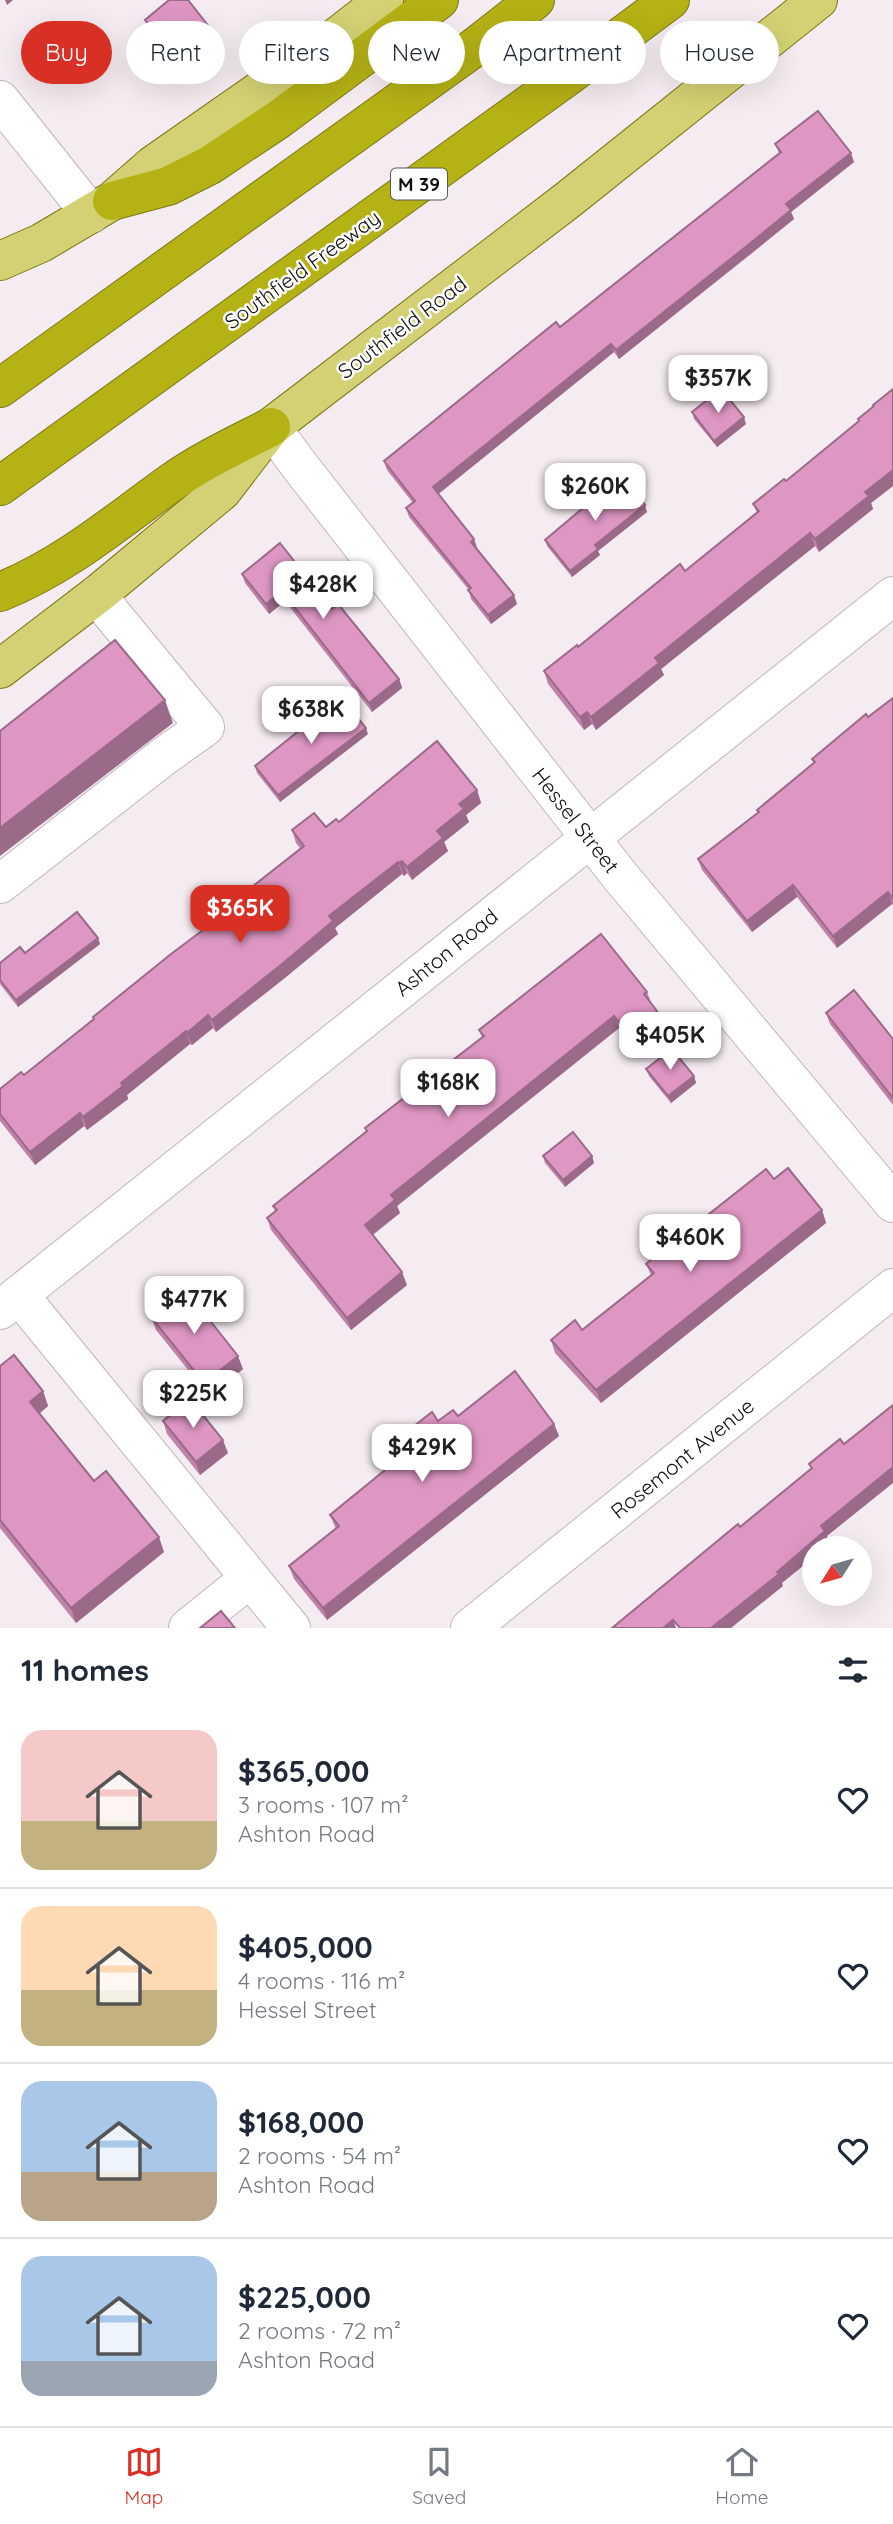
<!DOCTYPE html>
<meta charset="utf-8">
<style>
:root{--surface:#fff;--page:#f2f2f3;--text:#1f2937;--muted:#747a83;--line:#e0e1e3;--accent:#d93025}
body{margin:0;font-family:Quicksand,sans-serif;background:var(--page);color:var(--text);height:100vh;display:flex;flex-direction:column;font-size:26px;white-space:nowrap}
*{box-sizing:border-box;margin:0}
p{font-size:23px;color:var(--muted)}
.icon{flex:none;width:38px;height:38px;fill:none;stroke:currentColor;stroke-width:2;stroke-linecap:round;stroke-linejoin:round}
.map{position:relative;height:1628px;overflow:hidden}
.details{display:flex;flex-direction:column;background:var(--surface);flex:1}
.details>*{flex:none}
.guide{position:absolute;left:21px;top:21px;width:852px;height:63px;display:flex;gap:14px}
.needle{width:46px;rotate:233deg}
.controls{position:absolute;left:802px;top:1536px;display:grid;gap:14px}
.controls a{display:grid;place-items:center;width:70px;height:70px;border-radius:50%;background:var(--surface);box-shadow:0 7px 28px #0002;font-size:35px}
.price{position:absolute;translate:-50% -60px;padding:0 16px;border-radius:14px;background:#fff;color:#222;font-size:23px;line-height:46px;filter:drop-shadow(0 2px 4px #0008)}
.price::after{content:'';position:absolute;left:50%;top:42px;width:21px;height:16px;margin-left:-10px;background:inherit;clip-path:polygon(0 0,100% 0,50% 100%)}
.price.on{background:var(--accent);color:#fff}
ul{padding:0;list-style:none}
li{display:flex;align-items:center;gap:21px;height:175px;padding:0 21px}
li+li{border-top:2px solid var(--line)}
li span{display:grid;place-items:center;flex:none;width:196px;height:140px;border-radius:21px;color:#555}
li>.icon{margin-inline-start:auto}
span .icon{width:84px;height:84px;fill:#fffc;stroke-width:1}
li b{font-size:30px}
h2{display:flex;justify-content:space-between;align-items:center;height:84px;padding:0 21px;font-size:30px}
.pill{padding:0 24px;border-radius:32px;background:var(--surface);box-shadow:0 7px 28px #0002;font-size:24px;line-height:63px}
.pill.on{background:var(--accent);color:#fff}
.tabs{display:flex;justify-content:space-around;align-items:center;height:98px;border-top:2px solid var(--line);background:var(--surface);font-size:19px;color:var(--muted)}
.tabs a{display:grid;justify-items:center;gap:4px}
.tabs .on{color:var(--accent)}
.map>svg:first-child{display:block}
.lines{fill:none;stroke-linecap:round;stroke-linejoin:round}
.minor-casing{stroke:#bfb6bb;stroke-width:40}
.major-casing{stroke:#7c7914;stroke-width:40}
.highway-casing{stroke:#7c7914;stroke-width:40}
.minor{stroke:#fff;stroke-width:38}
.major{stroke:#d3d173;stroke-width:38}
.highway{stroke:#b5b216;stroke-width:38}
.wall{fill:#bf82a8}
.shaded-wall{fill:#9b6a88}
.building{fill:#de97c3;stroke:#9b6a88;stroke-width:2}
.labels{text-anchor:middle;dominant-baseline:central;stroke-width:5;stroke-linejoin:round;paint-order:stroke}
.shield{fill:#fff;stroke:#595758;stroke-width:2}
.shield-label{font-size:19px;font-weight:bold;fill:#120f11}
.street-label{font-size:21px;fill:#120f11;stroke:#fff}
</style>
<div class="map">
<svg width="893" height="1628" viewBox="0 0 893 1628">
<rect width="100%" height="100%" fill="#f5ecf1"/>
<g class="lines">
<defs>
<g id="minor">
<path d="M0,100L91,214"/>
<path d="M271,427L299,465L620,876L893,1203"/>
<path d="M0,884L163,757L205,727L111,613L98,594"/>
<path d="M19,1295L250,1578"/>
<path d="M0,1310L893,596"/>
<path d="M188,1628L250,1578L291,1628"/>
<path d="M470,1628L893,1288"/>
</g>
<g id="major">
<path d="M0,261L41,243L112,201L153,165L335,38L384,0"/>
<path d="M0,669L98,594L222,491L271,427L569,199L818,0"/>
</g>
<g id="highway">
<path d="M112,201L168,186L210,165L279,119L439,0"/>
<path d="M0,388L475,47L535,0"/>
<path d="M0,486L568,76L670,0"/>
<path d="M0,592C65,566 116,522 172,482C203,460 238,444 271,427"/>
</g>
</defs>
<use href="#minor" class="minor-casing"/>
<use href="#major" class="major-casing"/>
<use href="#highway" class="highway-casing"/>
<use href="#minor" class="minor"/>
<use href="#major" class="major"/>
<use href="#highway" class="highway"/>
</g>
<g class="wall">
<path d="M145,20L215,41L179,69L149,32Z"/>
<path d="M775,144L854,162L791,212L794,219L751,254L619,359L614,352L438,494L474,539L477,548L476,549L517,604L491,624L471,599L469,590L409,517L406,508L413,503L387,470L384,461L560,327L779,153Z"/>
<path d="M893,389V486L871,503L873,509L819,552L815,546L661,669L664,675L596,730L592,724L584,730L548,684L544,671L685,571L757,513L753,504L786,481L859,422L858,419L873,407V405Z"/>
<path d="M692,412L746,424L717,447L694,419Z"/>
<path d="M647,512L598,551L600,555L572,577L547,546L545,540Z"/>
<path d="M242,574L332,609L399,679L402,688L372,712L285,601L269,614L245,583Z"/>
<path d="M893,698V905L892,904L837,948L797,897L752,932L702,870L698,859L758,813L757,810L813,763L812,759Z"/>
<path d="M368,734L280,802L257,773L255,766Z"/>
<path d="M477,790L481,803L466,815L469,822L444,842L448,851L412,880L407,873L404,876L402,874L335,928L338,934L286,977L216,1032L213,1028L192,1045L190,1044L127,1095L128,1099L87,1130L84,1126L35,1165L0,1121V1089L24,1075L221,916L220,912L300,848L296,843L292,830L326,827L339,822Z"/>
<path d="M100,944L18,1007L0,984V963L25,953Z"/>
<path d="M647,992L651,1002L657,1011L662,1023L633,1046L619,1028L397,1206L400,1213L373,1235L407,1285L351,1330L271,1230L267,1218L275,1211L273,1206L367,1132L365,1128L482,1037L479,1030Z"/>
<path d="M826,1013L893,1039V1105L830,1024Z"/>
<path d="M646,1069L694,1076L696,1083L671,1103L649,1076Z"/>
<path d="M543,1156H592L594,1163L565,1187L545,1163Z"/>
<path d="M774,1179L822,1210L826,1223L601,1403L555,1353L551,1340L582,1330L651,1275L646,1264Z"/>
<path d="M151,1317L243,1369L209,1396L156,1330Z"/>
<path d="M0,1366L43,1391L48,1406L39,1414L94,1481L164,1552L76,1623L0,1528Z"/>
<path d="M458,1416L554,1424L559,1436L327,1620L294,1579L289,1566L336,1529L330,1515L393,1464L390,1461L386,1448L438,1421Z"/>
<path d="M163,1421L228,1453L200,1475L167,1434Z"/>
</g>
<g class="shaded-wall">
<path d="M5,0H13L7,5Z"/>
<path d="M210,28L215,41L179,69L174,57Z"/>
<path d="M851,153L854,162L791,212L794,219L619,359L616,350L786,204Z"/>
<path d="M611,344L614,352L436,496L433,487Z"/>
<path d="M744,417L746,424L717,447L714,441Z"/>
<path d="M893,470V486L871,503L873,509L819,552L815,539L865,492Z"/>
<path d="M645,505L647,512L598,551L600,555L572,577L570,571L595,545Z"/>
<path d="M810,533L815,546L661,669L664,675L596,730L591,717L655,658Z"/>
<path d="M474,539L477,548L474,551L471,542Z"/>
<path d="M282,591L285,601L269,614L266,604Z"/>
<path d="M514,595L517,604L491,624L488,615Z"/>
<path d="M399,679L402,688L372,712L369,703Z"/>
<path d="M165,700L173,723L0,856V828Z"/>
<path d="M587,712L592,724L584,730L580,717Z"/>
<path d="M366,728L368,734L280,802L278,795Z"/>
<path d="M477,790L481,803L466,815L469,822L444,842L448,851L412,880L407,867L459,804Z"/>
<path d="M402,861L407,873L404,876L399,863Z"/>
<path d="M398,862L402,874L335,928L338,934L286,977L216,1032L212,1020L329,916Z"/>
<path d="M793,885L797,897L752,932L747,921Z"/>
<path d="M888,892L892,904L837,948L833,936Z"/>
<path d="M98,938L100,944L18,1007L16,1000Z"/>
<path d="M657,1011L662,1023L633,1046L629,1034Z"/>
<path d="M208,1015L213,1028L192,1045L187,1033Z"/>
<path d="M614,1016L619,1028L397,1206L400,1213L369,1237L365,1225L391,1195Z"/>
<path d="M186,1031L190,1044L127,1095L128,1099L87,1130L83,1117L121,1083Z"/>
<path d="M694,1076L696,1083L671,1103L668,1096Z"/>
<path d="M80,1113L84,1126L35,1165L30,1152Z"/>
<path d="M592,1156L594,1163L565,1187L563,1180Z"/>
<path d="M822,1210L826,1223L601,1403L596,1390Z"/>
<path d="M402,1272L407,1285L351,1330L347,1318Z"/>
<path d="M238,1356L243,1369L209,1396L204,1383Z"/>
<path d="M43,1391L48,1406L35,1417L30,1402Z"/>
<path d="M554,1424L559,1436L327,1620L323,1608Z"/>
<path d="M223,1440L228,1453L200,1475L196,1462Z"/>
<path d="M893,1467V1483L827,1536L830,1543L823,1549H814V1557L782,1583L783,1586L731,1628H711L777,1572L821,1526Z"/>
<path d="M159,1537L164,1552L76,1623L71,1608Z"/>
<path d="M673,1620L676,1628H663Z"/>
</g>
<g class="building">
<path d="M169,0H188L210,28L174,57L145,20Z"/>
<path d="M818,111L851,153L786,204L791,210L748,245L616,350L611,344L433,487L474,539L471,542L514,595L488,615L468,590L471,588L406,508L415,501L384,461L556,322L560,327L781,152L775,144Z"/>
<path d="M721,389L744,417L714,441L692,412Z"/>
<path d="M893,389V470L865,492L869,496L815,539L810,533L655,658L659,663L591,717L587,712L580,717L544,671L577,645L578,647L680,564L685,571L759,511L753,504L784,479L786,481L859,421L858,419L874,406L873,405Z"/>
<path d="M622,475L645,505L595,545L598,549L570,571L545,540Z"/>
<path d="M280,543L332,609L338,604L399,679L369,703L282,591L266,604L242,574Z"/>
<path d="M115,640L165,700L0,828V731Z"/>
<path d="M341,697L366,728L278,795L255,766Z"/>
<path d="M893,698V899L888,892L833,936L793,885L747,921L698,859L759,812L757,810L815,762L812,759L866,714L868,717Z"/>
<path d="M437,741L477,790L459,804L464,809L437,831L443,838L407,867L402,861L399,863L398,862L329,916L333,921L282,964L212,1020L208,1015L187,1033L186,1031L121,1083L123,1086L83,1117L80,1113L30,1152L0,1114V1089L21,1072L24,1075L94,1019L93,1017L171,954L223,915L220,912L304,846L292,830L314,813L326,827L336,819L339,822Z"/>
<path d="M77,912L98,938L16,1000L0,980V963L20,947L25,953Z"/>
<path d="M601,934L647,992L644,994L657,1011L629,1034L614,1016L391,1195L395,1200L365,1225L402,1272L347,1318L267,1218L277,1210L273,1206L367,1131L365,1128L484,1036L479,1030Z"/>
<path d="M854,990L893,1039V1098L826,1013Z"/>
<path d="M672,1049L694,1076L668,1096L646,1069Z"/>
<path d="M573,1132L592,1156L563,1180L543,1156Z"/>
<path d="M788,1168L822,1210L596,1390L551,1340L575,1320L582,1330L654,1273L646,1264L766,1169L774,1179Z"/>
<path d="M185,1289L238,1356L204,1383L151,1317Z"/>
<path d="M14,1355L43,1391L30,1402L94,1481L106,1471L159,1537L71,1608L0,1520V1366Z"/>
<path d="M515,1371L554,1424L323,1608L289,1566L339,1526L330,1515L396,1461L386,1448L432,1412L438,1421L453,1410L458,1416Z"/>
<path d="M190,1399L223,1440L196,1462L163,1421Z"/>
<path d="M893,1405V1467L821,1526L825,1531L777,1572L779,1574L711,1628H680L673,1620L663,1628H612L738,1524L740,1527L812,1468L809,1464L840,1439L844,1444Z"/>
<path d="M221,1611L235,1628H200Z"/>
</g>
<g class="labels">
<rect class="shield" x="391" y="168.5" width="56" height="31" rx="5"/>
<g class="shield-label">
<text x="419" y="184">M 39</text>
</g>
<g class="street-label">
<text transform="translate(302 269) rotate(-36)">Southfield Freeway</text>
<text transform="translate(402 327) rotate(-37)">Southfield Road</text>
<text transform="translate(576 820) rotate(52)">Hessel Street</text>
<text transform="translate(446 952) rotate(-39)">Ashton Road</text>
<text transform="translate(682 1458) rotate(-39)">Rosemont Avenue</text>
</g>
</g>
</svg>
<div class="controls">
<a><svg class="needle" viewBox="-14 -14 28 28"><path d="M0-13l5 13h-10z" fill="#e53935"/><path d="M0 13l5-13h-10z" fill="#747a83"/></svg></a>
</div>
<b class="price" style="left:718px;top:415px">$357K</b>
<b class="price" style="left:595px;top:523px">$260K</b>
<b class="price" style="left:323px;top:621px">$428K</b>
<b class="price" style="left:311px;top:746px">$638K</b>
<b class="price on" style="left:240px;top:945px">$365K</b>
<b class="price" style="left:670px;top:1072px">$405K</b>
<b class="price" style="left:448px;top:1119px">$168K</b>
<b class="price" style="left:690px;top:1274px">$460K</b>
<b class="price" style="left:194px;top:1336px">$477K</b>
<b class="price" style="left:193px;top:1430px">$225K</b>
<b class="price" style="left:422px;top:1484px">$429K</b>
<div class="guide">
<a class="pill on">Buy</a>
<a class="pill">Rent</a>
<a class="pill">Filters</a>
<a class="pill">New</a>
<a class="pill">Apartment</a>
<a class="pill">House</a>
</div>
</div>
<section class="details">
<h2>11 homes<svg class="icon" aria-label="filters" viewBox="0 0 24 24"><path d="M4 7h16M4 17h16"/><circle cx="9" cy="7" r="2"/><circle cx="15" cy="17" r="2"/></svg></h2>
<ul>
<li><span style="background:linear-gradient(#f6c9c9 65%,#c2b280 0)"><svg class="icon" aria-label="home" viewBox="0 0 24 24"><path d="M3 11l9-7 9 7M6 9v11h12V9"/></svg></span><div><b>$365,000</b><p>3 rooms · 107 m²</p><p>Ashton Road</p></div><svg class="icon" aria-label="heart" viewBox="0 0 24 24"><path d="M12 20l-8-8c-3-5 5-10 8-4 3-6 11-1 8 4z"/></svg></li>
<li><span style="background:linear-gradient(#ffd9b3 60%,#c2b280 0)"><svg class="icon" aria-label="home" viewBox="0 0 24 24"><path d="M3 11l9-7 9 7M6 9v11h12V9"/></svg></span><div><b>$405,000</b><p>4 rooms · 116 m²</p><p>Hessel Street</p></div><svg class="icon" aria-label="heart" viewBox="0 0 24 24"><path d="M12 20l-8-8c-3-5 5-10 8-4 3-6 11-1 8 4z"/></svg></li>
<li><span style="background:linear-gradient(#a9c7e8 65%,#b9a48a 0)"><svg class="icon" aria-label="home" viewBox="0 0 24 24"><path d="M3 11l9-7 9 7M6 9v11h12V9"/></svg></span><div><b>$168,000</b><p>2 rooms · 54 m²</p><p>Ashton Road</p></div><svg class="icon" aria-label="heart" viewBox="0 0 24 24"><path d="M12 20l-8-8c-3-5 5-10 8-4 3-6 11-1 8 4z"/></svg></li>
<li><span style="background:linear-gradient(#a9c7e8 75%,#9aa5b1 0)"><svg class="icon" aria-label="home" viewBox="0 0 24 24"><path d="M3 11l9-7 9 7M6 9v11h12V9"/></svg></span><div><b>$225,000</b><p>2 rooms · 72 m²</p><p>Ashton Road</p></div><svg class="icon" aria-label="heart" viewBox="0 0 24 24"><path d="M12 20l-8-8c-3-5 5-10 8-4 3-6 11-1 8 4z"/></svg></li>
</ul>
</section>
<nav class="tabs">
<a class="on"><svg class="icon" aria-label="map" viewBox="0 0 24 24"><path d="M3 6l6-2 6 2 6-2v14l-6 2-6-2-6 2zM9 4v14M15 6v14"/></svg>Map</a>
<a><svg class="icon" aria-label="saved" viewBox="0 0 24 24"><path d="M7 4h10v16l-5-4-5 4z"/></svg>Saved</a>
<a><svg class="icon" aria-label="home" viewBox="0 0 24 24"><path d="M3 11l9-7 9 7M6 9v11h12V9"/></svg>Home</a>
</nav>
